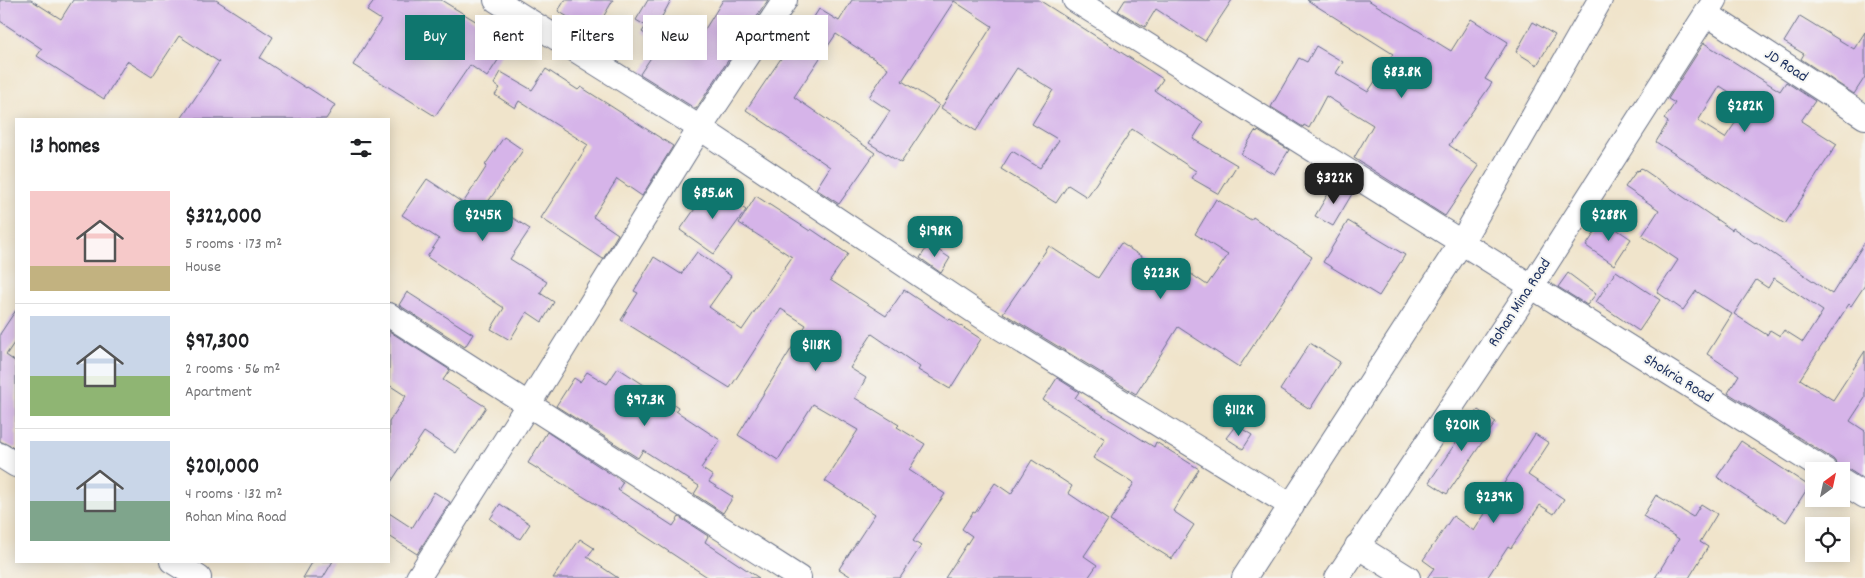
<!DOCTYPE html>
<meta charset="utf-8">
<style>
:root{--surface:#fff;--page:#f2f2f2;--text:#202124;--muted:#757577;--line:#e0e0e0;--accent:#0f766e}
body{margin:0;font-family:Dekko,sans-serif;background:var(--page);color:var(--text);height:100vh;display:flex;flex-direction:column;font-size:19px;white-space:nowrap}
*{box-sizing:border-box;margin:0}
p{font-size:16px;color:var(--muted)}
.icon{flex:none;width:28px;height:28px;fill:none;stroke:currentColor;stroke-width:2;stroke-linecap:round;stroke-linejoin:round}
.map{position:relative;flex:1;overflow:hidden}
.side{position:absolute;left:15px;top:118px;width:375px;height:445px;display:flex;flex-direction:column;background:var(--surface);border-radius:0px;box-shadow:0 2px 12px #0003}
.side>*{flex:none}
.top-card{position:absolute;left:405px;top:15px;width:475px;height:45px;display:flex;gap:10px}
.needle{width:32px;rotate:33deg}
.buttons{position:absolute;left:1805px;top:462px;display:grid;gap:10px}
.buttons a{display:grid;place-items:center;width:45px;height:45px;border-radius:0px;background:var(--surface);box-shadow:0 2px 12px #0003;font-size:25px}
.price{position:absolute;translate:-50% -42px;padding:0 11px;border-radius:10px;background:var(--accent);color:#fff;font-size:16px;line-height:32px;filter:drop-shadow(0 1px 2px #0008)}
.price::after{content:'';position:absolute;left:50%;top:30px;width:15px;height:11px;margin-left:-8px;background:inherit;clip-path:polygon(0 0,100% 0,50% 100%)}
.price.current{background:#222;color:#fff}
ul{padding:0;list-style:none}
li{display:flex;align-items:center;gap:15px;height:125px;padding:0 15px}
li+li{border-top:1px solid var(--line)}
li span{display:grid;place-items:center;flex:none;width:140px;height:100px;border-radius:0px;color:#555}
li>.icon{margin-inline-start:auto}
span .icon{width:60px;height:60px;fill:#fffc;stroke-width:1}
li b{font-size:21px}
h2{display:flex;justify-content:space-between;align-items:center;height:60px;padding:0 15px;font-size:21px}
.pill{padding:0 18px;border-radius:0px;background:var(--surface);box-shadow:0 2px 12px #0003;font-size:18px;line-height:45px}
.pill.current{background:var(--accent);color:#fff}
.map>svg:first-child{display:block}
.building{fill:#d6b4e9;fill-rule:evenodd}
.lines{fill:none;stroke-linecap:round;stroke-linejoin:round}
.street-casing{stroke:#666e84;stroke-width:26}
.street{stroke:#fff;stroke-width:24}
.labels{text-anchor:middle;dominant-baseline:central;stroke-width:4;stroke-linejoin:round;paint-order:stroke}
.street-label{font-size:16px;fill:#1b2f5e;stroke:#f6f6f2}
</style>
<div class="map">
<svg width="1865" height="578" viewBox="0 0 1865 578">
<rect width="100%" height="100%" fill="#f6f6f2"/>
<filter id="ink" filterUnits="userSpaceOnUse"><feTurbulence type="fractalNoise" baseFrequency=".02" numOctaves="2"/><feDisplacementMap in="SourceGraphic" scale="10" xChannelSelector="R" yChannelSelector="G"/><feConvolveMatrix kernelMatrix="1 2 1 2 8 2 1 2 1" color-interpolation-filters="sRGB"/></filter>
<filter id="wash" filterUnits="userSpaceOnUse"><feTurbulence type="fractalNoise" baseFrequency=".0096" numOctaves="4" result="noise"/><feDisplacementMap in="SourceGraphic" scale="20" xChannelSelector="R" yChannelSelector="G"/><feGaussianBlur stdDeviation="1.12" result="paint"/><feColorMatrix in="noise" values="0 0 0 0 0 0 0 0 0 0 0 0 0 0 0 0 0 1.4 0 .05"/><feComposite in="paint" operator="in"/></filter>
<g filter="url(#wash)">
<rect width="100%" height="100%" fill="#f0e4cb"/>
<g id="blocks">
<g class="building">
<path d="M0,0H31L61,19L73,0H216L273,37L260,58L306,88L307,87L335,105L326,119H181L219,62L179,36L152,77L127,61L104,99L37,56L42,49L0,21Z"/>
<path d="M375,0H441L510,42L487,77L470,65L435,116L353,65L381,20L367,11Z"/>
<path d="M565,0H613L594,33L558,11Z"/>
<path d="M648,0H671L658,24L694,47L723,0H768L696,109L640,74L660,44L642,32L646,26L636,20Z"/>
<path d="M852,0H1039L1163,79L1155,91L1203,123L1193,139L1237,165L1219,194L1191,178L1196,171L1132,129L1087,197L1068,185L1056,203L1001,169L1012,151L1040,168L1059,140L1032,124L1053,90L1017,68L976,131L941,108L981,46L980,45L992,26L954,1L902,81L939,105L901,163L869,143L890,111L869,97L888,68L836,34L794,97L875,153L839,204L816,189L830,167L746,110L803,26L807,28L819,9L839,21Z"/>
<path d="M1125,0H1232L1205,41L1156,9L1145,27L1118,11Z"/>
<path d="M1307,0H1368L1451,51L1471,19L1508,42L1485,79L1492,83L1449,145L1479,166L1445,216L1354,158L1373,125L1326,96L1309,128L1304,125L1303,127L1271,107L1299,58L1307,62L1316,46L1343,62L1336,73L1368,92L1393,54Z"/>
<path d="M1800,16L1854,49L1865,32V77L1854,94L1801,59L1804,54L1784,42Z"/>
<path d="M1533,22L1555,35L1537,65L1516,52Z"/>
<path d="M1704,43L1780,91L1786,82L1815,101L1801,121L1837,144L1785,224L1656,142L1668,122L1664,119L1675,103L1668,99ZM1720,86L1748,104L1725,138L1698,121Z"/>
<path d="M546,69L578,90L581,87L673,146L642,196L617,179L593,217L618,234L603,259L541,218L588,145L519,101L515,108L495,95L500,88L494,84L501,72L532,90Z"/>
<path d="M1255,131L1257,133L1258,131L1289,150L1274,174L1241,154Z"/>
<path d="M504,137L523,150L488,202L530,229L510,259L547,282L540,293L554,302L542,322L527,312L510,340L491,329L504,308L427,257L439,239L402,215L427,179L463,203L487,166L485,165Z"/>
<path d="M1641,168L1732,230L1733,228L1755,243L1756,242L1832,294L1865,242V285L1851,306L1849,304L1800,379L1833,400L1865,351V398L1850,421L1865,431V480L1848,469L1840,468L1833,459L1728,393L1739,375L1707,354L1732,314L1696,291L1683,310L1657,292L1678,260L1642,236L1659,210L1625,187L1637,170L1638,171ZM1774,278L1823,311L1803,342L1784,330L1780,336L1770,330L1767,335L1734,314L1756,280L1768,288Z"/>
<path d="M1334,184L1352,194L1333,226L1315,216Z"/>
<path d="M711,186L746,210L714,254L680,230Z"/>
<path d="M756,196L810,231L811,229L848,254L830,280L886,316L904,290L949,320L950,319L981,339L950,389L918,370L920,367L872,334L850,368L866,378L855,398L899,425L897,427L925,444L909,470L945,494L913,541L921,546L900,578H853L839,569L875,514L825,481L858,430L813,404L778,460L738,435L806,325L781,309L730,388L621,320L638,293L634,291L654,257L681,274L697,252L731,276L709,307L742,330L792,257L739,223Z"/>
<path d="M1216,199L1251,220L1253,217L1312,257L1239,367L1178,327L1136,394L1003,313L1049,246L1098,278L1121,243L1171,276L1178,265L1207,285L1228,255L1195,234Z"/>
<path d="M1603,220L1631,239L1614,265L1586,246Z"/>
<path d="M1348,221L1405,255L1379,296L1323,262Z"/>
<path d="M929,244L950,258L941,273L920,258Z"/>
<path d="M1616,271L1660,300L1639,331L1596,302Z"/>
<path d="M1568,273L1596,294L1587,305L1558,287Z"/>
<path d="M407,292L473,334L465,347L399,305Z"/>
<path d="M16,310V340L6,355L16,362V449L0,441V334Z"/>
<path d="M389,331L450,370L443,380L486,407L456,453L424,432L389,485V422L406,396L389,385Z"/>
<path d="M1310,343L1340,362L1310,409L1280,390Z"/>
<path d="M618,368L678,407L676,411L720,440L701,468L713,476L709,482L733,497L723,513L694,494L699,486L643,450L638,458L556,406L574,378L580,382L587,372L607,384Z"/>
<path d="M1057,378L1079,392L1075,398L1154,447L1156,442L1199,469L1173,511L1194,525L1172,559L1110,521L1134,483L1093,458L1105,439L1043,400Z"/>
<path d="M1478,410L1496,422L1447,494L1429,482Z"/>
<path d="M1236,425L1252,435L1243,449L1226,438Z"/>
<path d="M547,432L623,482L618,490L673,526L679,517L708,536L705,542L759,578H709L607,511L528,463Z"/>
<path d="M1535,434L1549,443L1528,475L1564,499L1554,514L1540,505L1511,548L1508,546L1487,578H1427L1434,568L1423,560L1453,516L1474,531Z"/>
<path d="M1741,441L1809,486L1786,522L1717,477Z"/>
<path d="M1032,460L1072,486L1068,493L1108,520L1084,556L1097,565L1088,578H945L972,536L962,529L973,512L975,513L995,483L1011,494Z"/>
<path d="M434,492L450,502L417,554L389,536V513L412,528Z"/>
<path d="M1656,495L1693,517L1701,504L1717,514L1700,542L1708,547L1689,578H1655L1679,539L1643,516Z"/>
<path d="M500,504L530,524L520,539L490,519Z"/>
<path d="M580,539L594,548L587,557L618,578H553Z"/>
<path d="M313,561H333L323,578H303Z"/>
</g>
</g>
</g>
<g filter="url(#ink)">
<use href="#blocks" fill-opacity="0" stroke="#666e84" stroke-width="1"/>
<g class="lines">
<defs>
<g id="street">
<path d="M496,0L700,128L983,317L1292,506"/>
<path d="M1075,0L1826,471"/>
<path d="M1707,14L1865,117"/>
<path d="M389,315L799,578"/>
<path d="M0,455L16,465"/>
<path d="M1841,481L1865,496"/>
<path d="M1357,546L1408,578"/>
<path d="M172,561L199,578"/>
<path d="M418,578L528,405L700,128L785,0"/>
<path d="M1244,578L1461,243L1600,0"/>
<path d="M1337,578L1531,287L1715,0"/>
</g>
</defs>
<use href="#street" class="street-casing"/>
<use href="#street" class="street"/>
</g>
</g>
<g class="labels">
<g class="street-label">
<text transform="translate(1786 66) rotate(33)">JD Road</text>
<text transform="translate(1520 303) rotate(-57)">Rohan Mina Road</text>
<text transform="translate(1678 379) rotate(32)">Shokria Road</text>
</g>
</g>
</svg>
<div class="buttons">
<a><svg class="needle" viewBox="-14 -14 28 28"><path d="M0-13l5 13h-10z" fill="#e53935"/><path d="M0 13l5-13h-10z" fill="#757577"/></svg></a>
<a><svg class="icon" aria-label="locate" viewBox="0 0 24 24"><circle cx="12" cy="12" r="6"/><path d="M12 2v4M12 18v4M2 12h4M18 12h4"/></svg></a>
</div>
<b class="price" style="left:1402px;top:99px">$83.8K</b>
<b class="price" style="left:1745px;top:133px">$282K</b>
<b class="price current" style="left:1334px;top:205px">$322K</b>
<b class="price" style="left:713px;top:220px">$85.6K</b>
<b class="price" style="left:483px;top:242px">$245K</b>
<b class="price" style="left:1609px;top:242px">$288K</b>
<b class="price" style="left:935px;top:258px">$198K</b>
<b class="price" style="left:1161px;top:300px">$223K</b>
<b class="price" style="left:816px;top:372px">$118K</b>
<b class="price" style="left:645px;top:427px">$97.3K</b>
<b class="price" style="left:1239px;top:437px">$112K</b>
<b class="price" style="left:1462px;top:452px">$201K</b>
<b class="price" style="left:1494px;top:524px">$239K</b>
<div class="top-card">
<a class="pill current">Buy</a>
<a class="pill">Rent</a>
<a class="pill">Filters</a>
<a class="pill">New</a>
<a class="pill">Apartment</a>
</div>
<section class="side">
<h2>13 homes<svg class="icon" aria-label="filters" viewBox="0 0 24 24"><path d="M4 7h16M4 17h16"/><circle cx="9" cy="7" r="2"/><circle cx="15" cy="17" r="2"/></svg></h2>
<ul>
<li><span style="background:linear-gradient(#f6c9c9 75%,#c2b280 0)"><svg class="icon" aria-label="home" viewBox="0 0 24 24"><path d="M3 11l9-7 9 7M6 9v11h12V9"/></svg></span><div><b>$322,000</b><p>5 rooms · 173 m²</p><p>House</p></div></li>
<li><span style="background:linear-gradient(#c9d6e8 60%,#8fb573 0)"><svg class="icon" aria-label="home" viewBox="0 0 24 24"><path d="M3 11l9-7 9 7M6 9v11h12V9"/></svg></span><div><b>$97,300</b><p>2 rooms · 56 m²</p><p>Apartment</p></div></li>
<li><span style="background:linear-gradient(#c9d6e8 60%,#7fa58c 0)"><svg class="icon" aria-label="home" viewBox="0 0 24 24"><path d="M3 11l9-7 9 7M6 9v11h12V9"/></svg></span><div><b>$201,000</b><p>4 rooms · 132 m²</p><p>Rohan Mina Road</p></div></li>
</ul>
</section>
</div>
